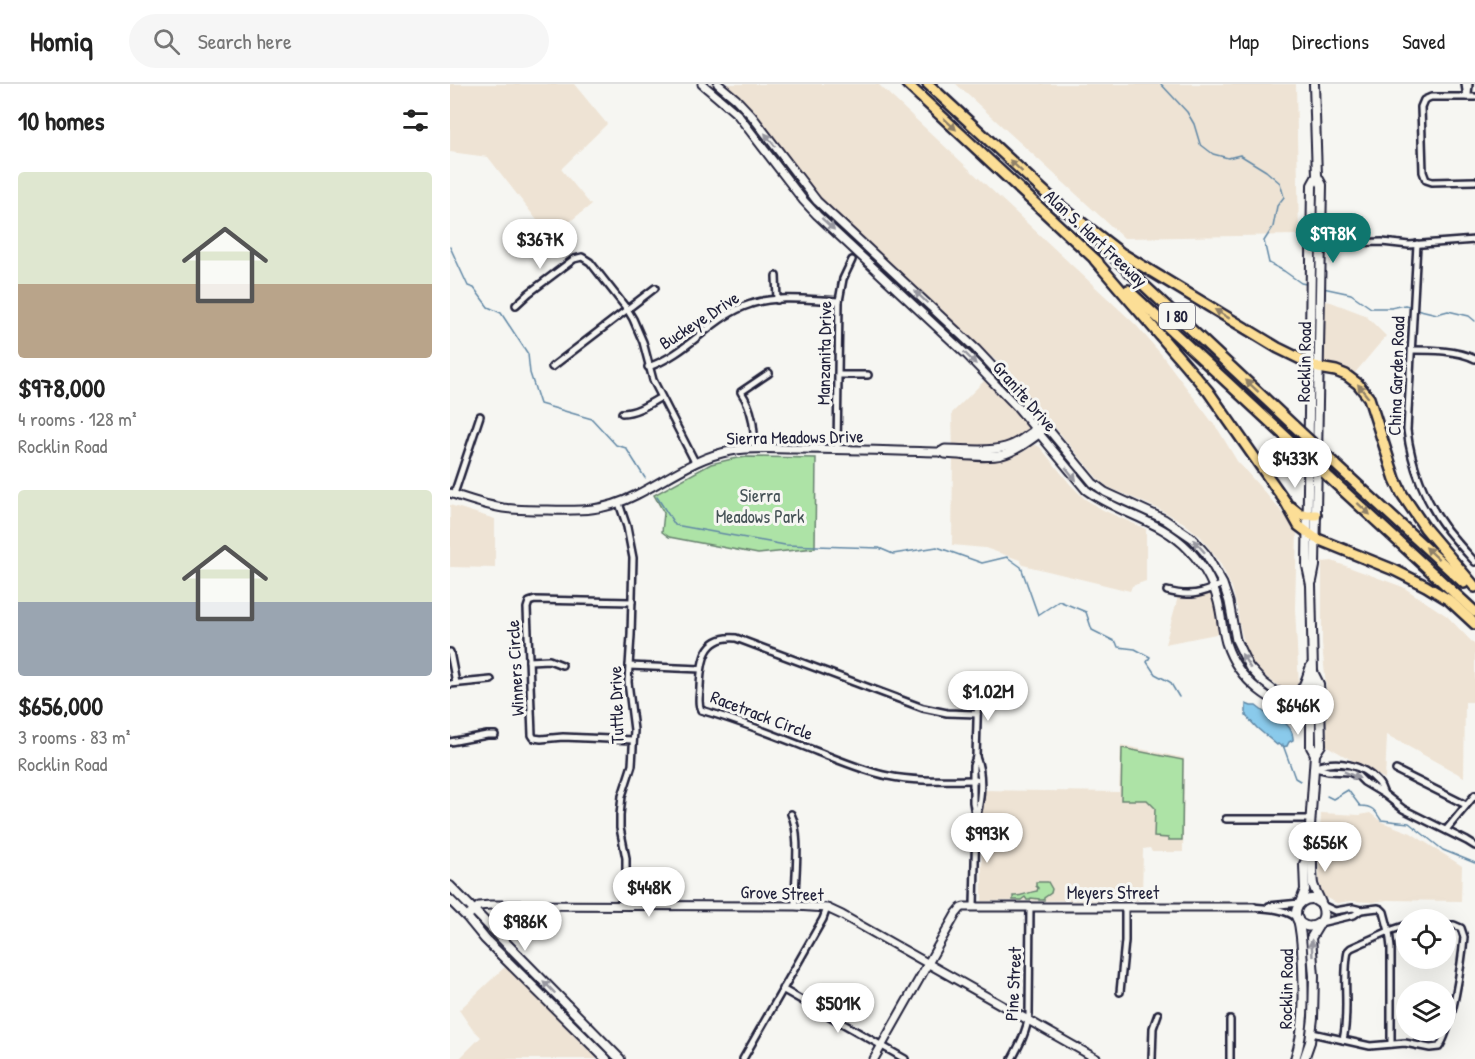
<!DOCTYPE html>
<meta charset="utf-8">
<style>
:root{--surface:#fff;--page:#f6f6f6;--text:#222;--muted:#767676;--line:#e0e0e0;--accent:#0f766e}
body{margin:0;font-family:"Patrick Hand",sans-serif;background:var(--page);color:var(--text);height:100vh;display:flex;flex-direction:column;font-size:22px;white-space:nowrap}
*{box-sizing:border-box;margin:0}
p{font-size:20px;color:var(--muted)}
.icon{flex:none;width:33px;height:33px;fill:none;stroke:currentColor;stroke-width:2;stroke-linecap:round;stroke-linejoin:round}
.map{position:relative;flex:1;overflow:hidden}
.drawer{display:flex;flex-direction:column;background:var(--surface);width:450px}
.drawer>*{flex:none}
.controls{position:absolute;left:946px;top:825px;display:grid;gap:12px}
.controls a{display:grid;place-items:center;width:60px;height:60px;border-radius:50%;background:var(--surface);box-shadow:0 6px 24px #0002;font-size:30px}
.price{position:absolute;translate:-50% -51px;padding:0 14px;border-radius:21px;background:#fff;color:#222;font-size:20px;line-height:39px;filter:drop-shadow(0 2px 3px #0008)}
.price::after{content:'';position:absolute;left:50%;top:36px;width:18px;height:14px;margin-left:-9px;background:inherit;clip-path:polygon(0 0,100% 0,50% 100%)}
.price.on{background:var(--accent);color:#fff}
ul{padding:0;list-style:none}
li{display:grid;align-content:center;gap:12px;height:318px;padding:0 18px}
li span{display:grid;place-items:center;height:186px;border-radius:6px;color:#555}
li>.icon{margin-inline-start:auto}
span .icon{width:108px;height:108px;fill:#fffc;stroke-width:1}
li b{font-size:26px}
h2{display:flex;justify-content:space-between;align-items:center;height:72px;padding:0 18px;font-size:26px}
header{display:flex;align-items:center;gap:36px;box-sizing:border-box;height:84px;padding:0 30px;background:var(--surface);border-bottom:2px solid var(--line)}
header strong{font-size:28px}
nav{display:flex;gap:33px;margin-inline-start:auto;font-size:21px}
.search{width:420px;height:54px;background:var(--page);display:flex;align-items:center;gap:15px;box-sizing:border-box;padding:0 21px;border-radius:33px;color:var(--muted);font-size:22px}
main{display:flex;flex:1;min-height:0}
.map>svg:first-child{display:block}
.built{fill:#eee3d4}
.green{fill:#ade3a6;stroke:#688270;stroke-width:1.5}
.water{fill:#8acaeb;stroke:#6087a5;stroke-width:1.5}
.lines{fill:none;stroke-linecap:round;stroke-linejoin:round}
.stream{stroke:#6087a5;stroke-width:1.5}
.minor-casing{stroke:#22223b;stroke-width:10}
.tertiary-casing{stroke:#22223b;stroke-width:11}
.secondary-casing{stroke:#22223b;stroke-width:12}
.motorway-casing{stroke:#22223b;stroke-width:14}
.minor{stroke:#f6f6f2;stroke-width:5}
.tertiary{stroke:#f6f6f2;stroke-width:7}
.secondary{stroke:#f6f6f2;stroke-width:8}
.motorway{stroke:#fcde96;stroke-width:9}
.motorway-bridge-casing{stroke:#22223b;stroke-width:14;stroke-linecap:butt}
.motorway-bridge{stroke:#fcde96;stroke-width:9}
.oneway{fill:#8f8068}
.oneway2{fill:#9797a0}
.labels{text-anchor:middle;dominant-baseline:central;stroke-width:6;stroke-linejoin:round;paint-order:stroke}
.shield{fill:#f6f6f2;stroke:#626272;stroke-width:1.5}
.shield-label{font-size:16px;font-weight:bold;fill:#22223b}
.street-label{font-size:18px;fill:#22223b;stroke:#f6f6f2}
.park-label{font-size:18px;fill:#455256;stroke:#f6f6f2}
</style>
<header>
<strong>Homiq</strong>
<div class="search"><svg class="icon" aria-label="search" viewBox="0 0 24 24"><circle cx="10" cy="10" r="6"/><path d="M15 15l6 6"/></svg>Search here</div>
<nav><a>Map</a><a>Directions</a><a>Saved</a></nav>
</header>
<main>
<section class="drawer">
<h2>10 homes<svg class="icon" aria-label="filters" viewBox="0 0 24 24"><path d="M4 7h16M4 17h16"/><circle cx="9" cy="7" r="2"/><circle cx="15" cy="17" r="2"/></svg></h2>
<ul>
<li><span style="background:linear-gradient(#dfe7d0 60%,#b9a48a 0)"><svg class="icon" aria-label="home" viewBox="0 0 24 24"><path d="M3 11l9-7 9 7M6 9v11h12V9"/></svg></span><div><b>$978,000</b><p>4 rooms · 128 m²</p><p>Rocklin Road</p></div></li>
<li><span style="background:linear-gradient(#dfe7d0 60%,#9aa5b1 0)"><svg class="icon" aria-label="home" viewBox="0 0 24 24"><path d="M3 11l9-7 9 7M6 9v11h12V9"/></svg></span><div><b>$656,000</b><p>3 rooms · 83 m²</p><p>Rocklin Road</p></div></li>
</ul>
</section>
<div class="map">
<svg width="1025" height="975" viewBox="0 0 1025 975">
<rect width="100%" height="100%" fill="#f6f6f2"/>
<filter id="ink" filterUnits="userSpaceOnUse"><feTurbulence type="fractalNoise" baseFrequency=".0167" numOctaves="2"/><feDisplacementMap in="SourceGraphic" scale="12" xChannelSelector="R" yChannelSelector="G"/><feConvolveMatrix kernelMatrix="1 2 1 2 8 2 1 2 1" color-interpolation-filters="sRGB"/></filter>
<g filter="url(#ink)">
<g class="built">
<path d="M0,0H124L157,40L111,85L141,121L100,153L38,73L0,68Z"/>
<path d="M258,0H428L686,241L711,270L769,347L787,377L840,437L847,447L845,524L849,602L845,606L840,607L830,603L816,593L802,578L795,563L789,539L787,523L782,504L770,479L751,453L734,439L711,426L658,403L648,395L559,288L365,121L308,47L276,15Z"/>
<path d="M506,0H846L849,151L674,154Z"/>
<path d="M865,215L881,218L915,231L936,252L904,290L886,283L865,277Z"/>
<path d="M537,294L585,350L570,361L549,368L503,369L502,329Z"/>
<path d="M586,361L590,363L620,400L635,415L653,426L696,445V497L682,502L680,507L573,481L570,476L535,464L502,461L503,375H551L562,372L573,368L582,362Z"/>
<path d="M0,421L45,435V484L0,483Z"/>
<path d="M882,477L953,503L997,532L1025,561V618H1015L1014,693L937,651L935,695L877,662V613L872,560V478Z"/>
<path d="M763,509L771,549L715,560L728,513L742,515Z"/>
<path d="M671,661L734,674L733,768H702L700,764L693,765L692,816L532,817L531,706L669,708Z"/>
<path d="M871,729L910,731L920,729L932,738L961,749L1012,782L1011,817L937,816L923,818L900,817L887,819L876,814L873,811L869,798V773Z"/>
<path d="M56,882L147,975H9L31,953L20,942L9,926Z"/>
</g>
<g class="green">
<path d="M297,373L366,374L365,464L308,470L219,453L212,448L214,429L204,411L261,380L282,375Z"/>
<path d="M672,664L733,676L732,756H718V754L704,753L705,724L697,716H671Z"/>
<path d="M586,798H598L602,805L601,809L594,814V816H589V815L581,814L580,816H577L575,813L571,816H563V812C572,813 578,808 587,807L588,804L586,802Z"/>
</g>
<path class="water" d="M796,620L801,622H806L819,632L827,631C835,639 844,645 843,656L839,658L837,662L832,663L828,660L827,661L807,644L796,632Z"/>
<g class="lines">
<g class="stream">
<path d="M711,0L737,28L744,40L750,60L763,70L778,74L790,71L816,87L830,99L834,113L827,122L823,143L814,157L819,179L834,187L851,199L856,200"/>
<path d="M0,163L18,202L24,204L38,223L51,229L78,270L80,289L90,320L142,335L166,361L176,364L195,394"/>
<path d="M873,204L901,210L921,224H941L955,221L962,223"/>
<path d="M966,225L987,230L998,227L1019,232L1025,237"/>
<path d="M207,413L225,441L335,461L429,464L443,470L487,463L532,479L557,473L571,483L588,531L609,517L636,528L642,546L666,558L668,563L685,565L700,573L697,578L705,590L720,598L729,613"/>
<path d="M833,661L845,694L850,697"/>
<path d="M877,712L883,715L898,706L910,722C922,722 925,726 931,736L959,739L993,766L1025,779"/>
</g>
<defs>
<g id="minor">
<path d="M1015,0L1017,13"/>
<path d="M1018,11L1019,0"/>
<path d="M1025,13H981L974,16L971,23L973,88L976,96L982,98L1025,97"/>
<path d="M861,160L932,158L959,161L1025,156"/>
<path d="M967,160L957,346C961,381 975,417 997,446C1006,457 1016,468 1025,478"/>
<path d="M326,192L327,216"/>
<path d="M66,221L79,209L124,175L132,173L140,178L177,225L183,235L193,258L203,296L245,378"/>
<path d="M962,266C982,266 1006,266 1025,275"/>
<path d="M102,283L205,204"/>
<path d="M198,283C238,270 262,232 301,220C327,211 362,216 389,217"/>
<path d="M388,291H418"/>
<path d="M172,329C186,329 199,320 211,313"/>
<path d="M305,365C304,343 303,326 291,308L319,289"/>
<path d="M387,366L389,217L393,195L402,176"/>
<path d="M4,410L30,332"/>
<path d="M169,419L177,443L183,474L181,551L178,598L184,646L182,681L172,712L170,731V744L176,774V821"/>
<path d="M717,507C740,513 751,510 773,500"/>
<path d="M182,518L85,516L79,518L77,524L82,651L84,654L91,655L113,653L183,656"/>
<path d="M0,568L6,599"/>
<path d="M79,577L99,576L112,581"/>
<path d="M179,582L251,585"/>
<path d="M0,600L41,596"/>
<path d="M0,658L37,651H45"/>
<path d="M526,673C533,690 531,713 527,731"/>
<path d="M866,683C887,675 912,680 928,698C931,701 932,706 934,710"/>
<path d="M865,684L878,687L899,688L908,692L914,698L934,710L953,725L1017,757L1025,762"/>
<path d="M946,686L1016,721"/>
<path d="M526,696C497,696 467,698 438,692C414,687 391,677 368,668C329,653 291,637 251,626C247,619 250,611 250,603C251,578 254,551 286,554L473,624L497,629L527,630"/>
<path d="M341,730C352,752 344,796 345,822"/>
<path d="M776,735H860"/>
<path d="M996,746L1025,711"/>
<path d="M872,821L885,827L903,824L911,826L928,824L931,825L934,828L939,847L941,864V960"/>
<path d="M524,822L526,736L523,718V682L526,673L528,602"/>
<path d="M819,822L850,819"/>
<path d="M803,823C817,825 835,824 847,834"/>
<path d="M870,839L904,831L911,826"/>
<path d="M332,905L455,975"/>
<path d="M670,908L675,857V823"/>
<path d="M862,949L920,962L955,959L980,964L989,963C1002,945 1012,877 1014,853L1011,844L1004,841H996"/>
<path d="M893,956C900,927 892,896 898,867L901,864L939,847L957,841"/>
<path d="M293,975L373,835L377,824"/>
<path d="M562,975C570,960 577,947 579,930L580,823"/>
<path d="M702,975L703,944L708,930"/>
<path d="M780,975V936"/>
</g>
<g id="tertiary">
<path d="M252,0L287,30L353,116L367,131L517,271L568,324L636,406C669,430 711,436 739,466C755,483 766,504 770,527C772,538 773,548 776,559C788,596 822,624 861,627"/>
<path d="M268,0L286,15L302,32L367,117L526,265L575,317L643,399L655,408L714,435L742,454L756,470L773,500L779,518L786,556L799,583L813,598L834,614L861,620"/>
<path d="M490,368L495,365C516,365 541,369 561,361C572,357 579,348 589,344"/>
<path d="M0,409C17,415 35,421 53,424C67,426 83,426 98,426C132,427 155,427 186,411C218,395 246,373 281,367C301,363 323,365 344,365C393,365 441,367 490,368L495,370C512,371 536,375 552,371C566,367 578,358 589,350L592,346"/>
<path d="M17,833L29,822L40,821L345,822L377,824L392,831L647,975"/>
<path d="M424,975L506,830L511,824L514,823H803"/>
</g>
<g id="secondary">
<path d="M862,497L865,482L872,101L867,92L864,0"/>
<path d="M827,608C832,609 838,612 843,611C854,610 857,591 861,582"/>
<path d="M865,670L861,663V601L863,588L861,501L857,482L862,101L867,92"/>
<path d="M858,772L862,777C862,784 862,793 863,800C866,812 881,829 869,839C865,842 860,843 856,842C839,837 845,814 863,815L872,821"/>
<path d="M0,802L170,975"/>
<path d="M0,816L17,833L35,855L156,975"/>
<path d="M850,819L855,806L854,780L858,772L865,670L871,661L870,613L869,600L863,588"/>
<path d="M845,975C855,945 854,913 853,882C852,866 852,851 848,835"/>
<path d="M854,975L860,958L863,934L864,892L861,854L870,839"/>
</g>
<g id="motorway">
<path d="M457,0L648,178"/>
<path d="M478,0L613,125"/>
<path d="M609,121L671,169L828,264L869,284L886,287L896,291L908,300L919,314L945,395L952,410L975,444L1025,503"/>
<path d="M651,161L844,342"/>
<path d="M645,176L758,307L835,417L849,442L865,454L944,486L976,502L999,516L1025,540"/>
<path d="M678,206L848,364"/>
<path d="M873,369L1014,499"/>
<path d="M871,386L1025,528"/>
<path d="M841,423L851,431H866"/>
</g>
</defs>
<use href="#minor" class="minor-casing"/>
<use href="#tertiary" class="tertiary-casing"/>
<use href="#secondary" class="secondary-casing"/>
<use href="#motorway" class="motorway-casing"/>
<use href="#minor" class="minor"/>
<use href="#tertiary" class="tertiary"/>
<use href="#secondary" class="secondary"/>
<use href="#motorway" class="motorway"/>
<defs>
<g id="motorway-bridge">
<path d="M844,342L873,369"/>
<path d="M848,364L871,386"/>
</g>
</defs>
<use href="#motorway-bridge" class="motorway-bridge-casing"/>
<use href="#motorway-bridge" class="motorway-bridge"/>
</g>
<defs><path id="oneway-solid" d="M-6-.8H1V-3.2L6.5 0L1 3.2V.8H-6Z" transform="scale(1.5)"/></defs>
<g class="oneway">
<use href="#oneway-solid" transform="translate(500 40) rotate(43)"/>
<use href="#oneway-solid" transform="translate(566 82) rotate(-137)"/>
<use href="#oneway-solid" transform="translate(772 230) rotate(-149)"/>
<use href="#oneway-solid" transform="translate(802 302) rotate(-137)"/>
<use href="#oneway-solid" transform="translate(913 307) rotate(-128)"/>
<use href="#oneway-solid" transform="translate(914 425) rotate(43)"/>
<use href="#oneway-solid" transform="translate(982 469) rotate(-137)"/>
</g>
<g class="oneway2">
<use href="#oneway-solid" transform="translate(320 56) rotate(-128)"/>
<use href="#oneway-solid" transform="translate(378 140) rotate(43)"/>
<use href="#oneway-solid" transform="translate(471 213) rotate(-137)"/>
<use href="#oneway-solid" transform="translate(520 274) rotate(45)"/>
<use href="#oneway-solid" transform="translate(621 390) rotate(51)"/>
<use href="#oneway-solid" transform="translate(749 462) rotate(-132)"/>
<use href="#oneway-solid" transform="translate(796 577) rotate(-121)"/>
<use href="#oneway-solid" transform="translate(902 691) rotate(24)"/>
<use href="#oneway-solid" transform="translate(862 864) rotate(-93)"/>
<use href="#oneway-solid" transform="translate(99 903) rotate(-134)"/>
</g>
</g>
<g class="labels">
<rect class="shield" x="709" y="219" width="36" height="26" rx="4.5"/>
<g class="shield-label">
<text x="727" y="232">I 80</text>
</g>
<g class="street-label">
<text transform="translate(646 154) rotate(43)">Alan S. Hart Freeway</text>
<text transform="translate(249 236) rotate(-33)">Buckeye Drive</text>
<text transform="translate(374 269) rotate(-89)">Manzanita Drive</text>
<text transform="translate(854 278) rotate(-89)">Rocklin Road</text>
<text transform="translate(946 292) rotate(-88)">China Garden Road</text>
<text transform="translate(575 312) rotate(49)">Granite Drive</text>
<text transform="translate(345 353) rotate(-1)">Sierra Meadows Drive</text>
<text transform="translate(65 584) rotate(-93)">Winners Circle</text>
<text transform="translate(166 621) rotate(-92)">Tuttle Drive</text>
<text transform="translate(312 631) rotate(21)">Racetrack Circle</text>
<text x="663" y="808">Meyers Street</text>
<text transform="translate(332 809) rotate(2)">Grove Street</text>
<text transform="translate(563 900) rotate(-87)">Pine Street</text>
<text transform="translate(836 905) rotate(-89)">Rocklin Road</text>
</g>
<g class="park-label">
<text x="310" y="411">Sierra<tspan x="310" dy="21">Meadows Park</tspan></text>
</g>
</g>
</svg>
<div class="controls">
<a><svg class="icon" aria-label="locate" viewBox="0 0 24 24"><circle cx="12" cy="12" r="6"/><path d="M12 2v4M12 18v4M2 12h4M18 12h4"/></svg></a>
<a><svg class="icon" aria-label="layers" viewBox="0 0 24 24"><path d="M12 4l9 5-9 5-9-5zM3 14l9 5 9-5"/></svg></a>
</div>
<b class="price on" style="left:883px;top:180px">$978K</b>
<b class="price" style="left:90px;top:186px">$367K</b>
<b class="price" style="left:845px;top:405px">$433K</b>
<b class="price" style="left:538px;top:638px">$1.02M</b>
<b class="price" style="left:848px;top:652px">$646K</b>
<b class="price" style="left:537px;top:780px">$993K</b>
<b class="price" style="left:875px;top:789px">$656K</b>
<b class="price" style="left:199px;top:834px">$448K</b>
<b class="price" style="left:75px;top:868px">$986K</b>
<b class="price" style="left:388px;top:950px">$501K</b>
</div>
</main>
